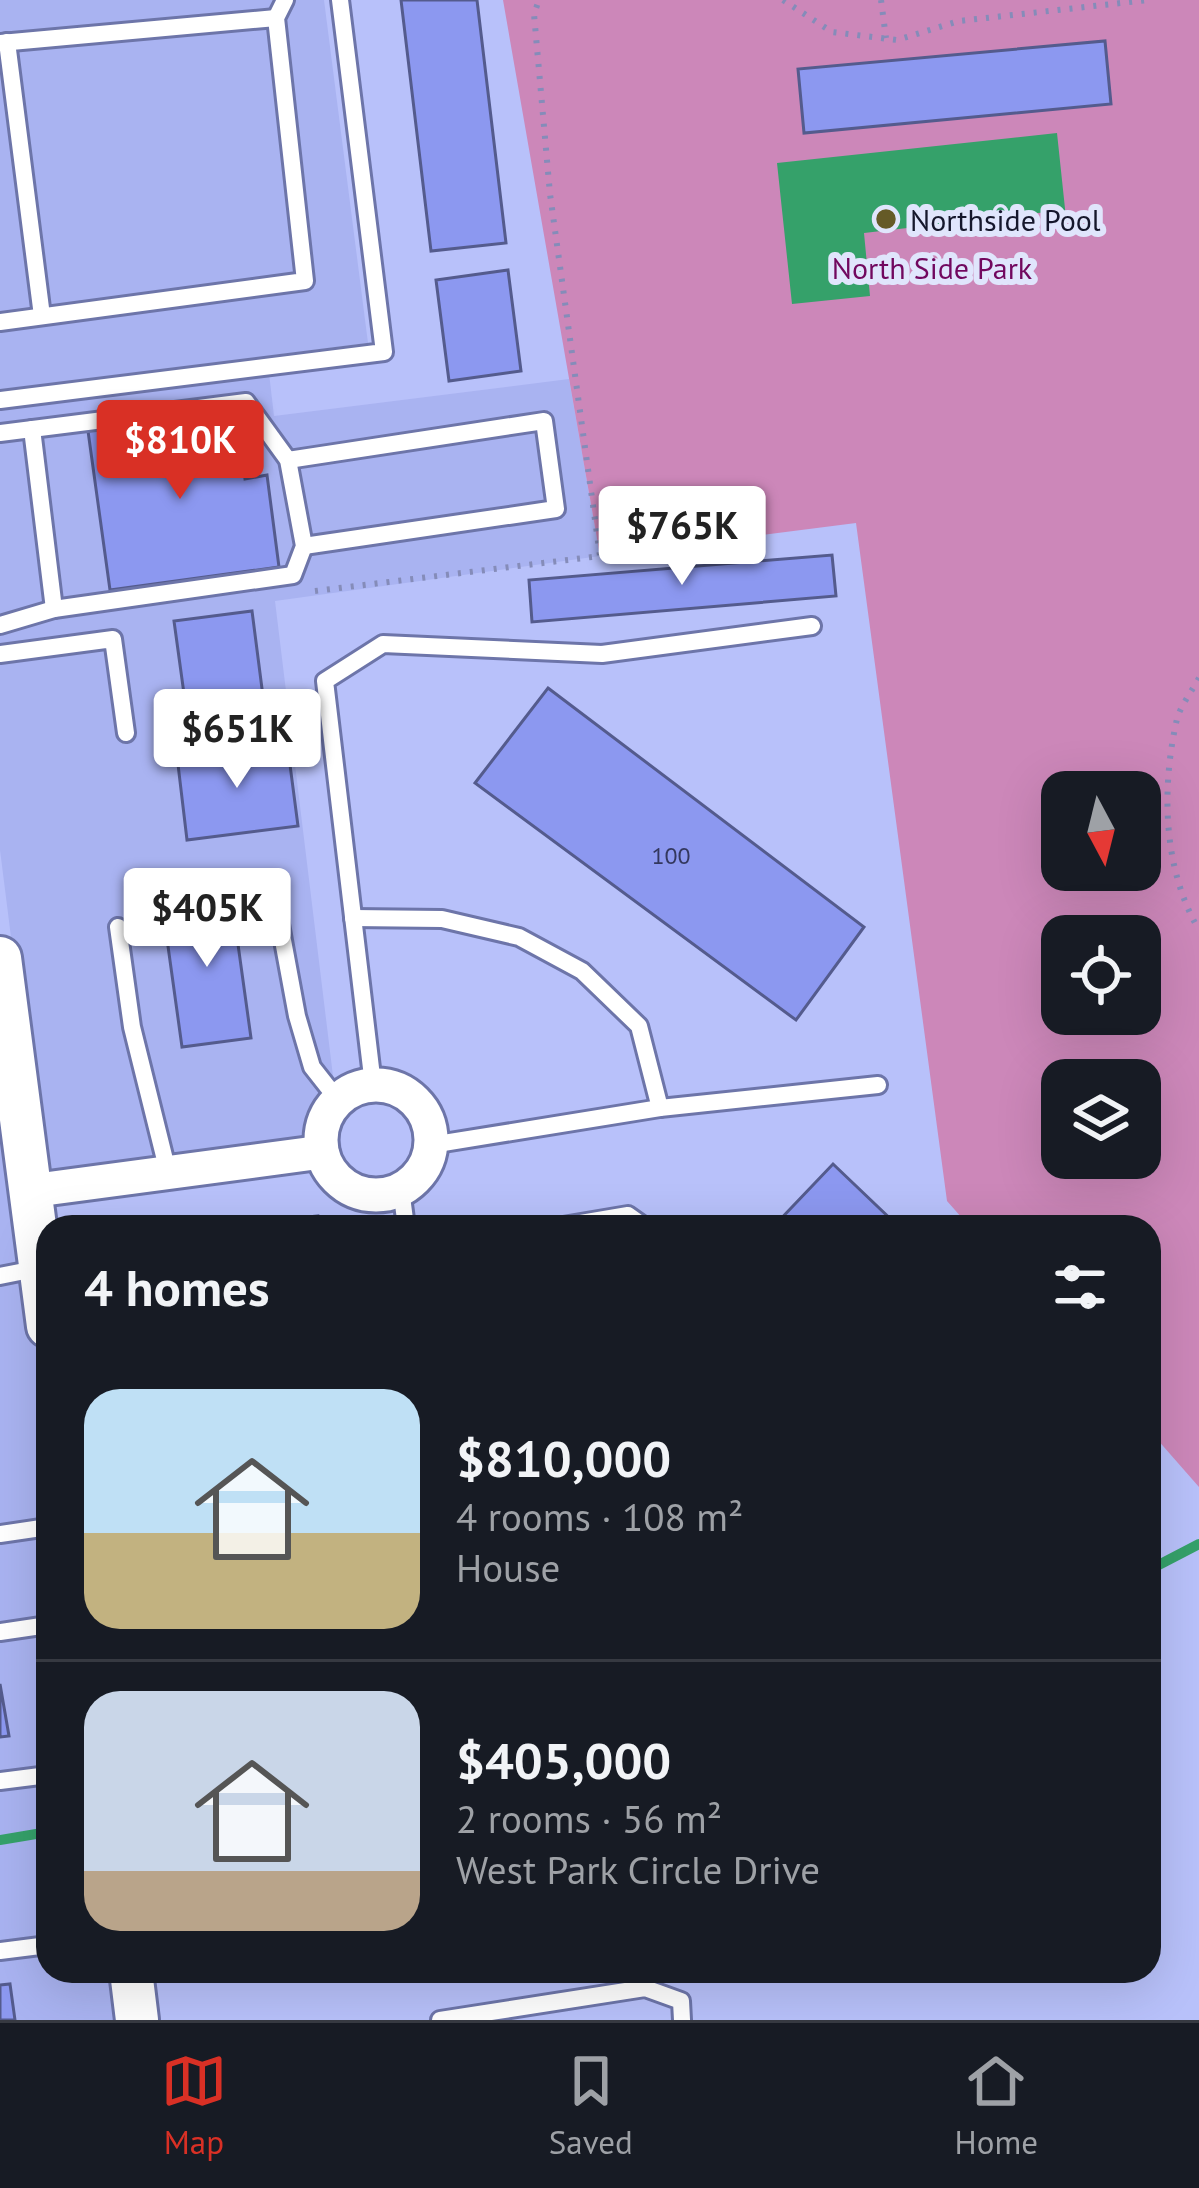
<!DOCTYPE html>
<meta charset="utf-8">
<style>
:root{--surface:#171b24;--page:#20242c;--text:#f1f3f6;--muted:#9ea1a6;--line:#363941;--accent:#d93025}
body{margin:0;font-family:"PT Sans",sans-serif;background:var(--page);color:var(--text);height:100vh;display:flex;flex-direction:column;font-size:45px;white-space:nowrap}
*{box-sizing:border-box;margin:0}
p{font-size:39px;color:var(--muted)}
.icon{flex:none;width:66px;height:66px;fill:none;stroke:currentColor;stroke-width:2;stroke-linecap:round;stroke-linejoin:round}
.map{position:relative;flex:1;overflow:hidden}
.panel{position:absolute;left:36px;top:1215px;width:1125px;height:768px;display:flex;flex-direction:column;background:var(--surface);border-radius:36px;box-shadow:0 12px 48px #0002}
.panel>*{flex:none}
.needle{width:78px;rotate:173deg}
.buttons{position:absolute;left:1041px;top:771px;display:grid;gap:24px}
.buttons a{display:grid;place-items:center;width:120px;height:120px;border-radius:24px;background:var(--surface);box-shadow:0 12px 48px #0002;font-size:60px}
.price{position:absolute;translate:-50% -102px;padding:0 27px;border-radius:12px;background:#fff;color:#222;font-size:39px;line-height:78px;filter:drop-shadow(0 3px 6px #0008)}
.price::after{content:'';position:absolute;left:50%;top:72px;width:36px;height:27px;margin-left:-18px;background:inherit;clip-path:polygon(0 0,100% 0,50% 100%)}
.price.selected{background:var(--accent);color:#fff}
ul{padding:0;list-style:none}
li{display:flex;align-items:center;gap:36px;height:300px;padding:0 48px}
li+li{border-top:3px solid var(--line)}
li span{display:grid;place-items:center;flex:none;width:336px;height:240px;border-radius:36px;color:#555}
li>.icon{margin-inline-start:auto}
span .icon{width:144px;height:144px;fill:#fffc;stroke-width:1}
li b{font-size:51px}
h2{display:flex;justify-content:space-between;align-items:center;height:144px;padding:0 48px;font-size:51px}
.tabs{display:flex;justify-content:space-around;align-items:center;height:168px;border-top:3px solid var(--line);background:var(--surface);font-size:33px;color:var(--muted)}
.tabs a{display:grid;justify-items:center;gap:6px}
.tabs .selected{color:var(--accent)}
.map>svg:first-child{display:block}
.built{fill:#a9b3f1}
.green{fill:#cc87b9;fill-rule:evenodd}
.water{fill:#35a16a}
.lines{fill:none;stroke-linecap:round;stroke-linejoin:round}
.stream{stroke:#35a16a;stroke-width:10}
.building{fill:#8c98f0;stroke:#545b8d;stroke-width:3}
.service-casing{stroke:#6d75a9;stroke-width:22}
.minor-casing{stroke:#6d75a9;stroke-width:39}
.tertiary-casing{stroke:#6d75a9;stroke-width:48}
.path{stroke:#858cb9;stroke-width:6;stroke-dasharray:3 9;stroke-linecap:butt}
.service{stroke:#fff;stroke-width:16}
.minor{stroke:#fff;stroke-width:33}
.tertiary{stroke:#fff;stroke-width:42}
.poi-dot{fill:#655a27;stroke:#e0e5fc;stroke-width:4.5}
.labels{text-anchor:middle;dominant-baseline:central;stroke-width:12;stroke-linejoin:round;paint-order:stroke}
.number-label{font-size:24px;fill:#33375d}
.poi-label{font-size:30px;fill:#15172c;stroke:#e0e5fc;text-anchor:start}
.park-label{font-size:30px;fill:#71085f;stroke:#e0e5fc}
</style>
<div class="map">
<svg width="1199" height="2020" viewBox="0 0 1199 2020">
<rect width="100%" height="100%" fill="#b8c1fa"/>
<g class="built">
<path d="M0,0H324L368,343L267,356L274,416L569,379L600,556L275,601L343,1158L44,1198L0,850Z"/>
<path d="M0,1059L48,1442V1971H115L122,2020H0Z"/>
</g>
<path class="green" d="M503,0H1199V1487L1149,1430V1227H970L947,1201L856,523L600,556ZM1062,792H1140V870H1062ZM1062,936H1140V1014H1062ZM1062,1080H1140V1158H1062Z"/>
<path class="water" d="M1057,133L1066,218L1058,219L1056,211L864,233L870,296L792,304L777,163Z"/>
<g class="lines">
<g class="stream">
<path d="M1149,1570L1199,1544"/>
<path d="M0,1840L48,1832"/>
</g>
</g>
<g class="building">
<path d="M401,0H477L506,243L431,251Z"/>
<path d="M1105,41L1111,104L804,133L798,69Z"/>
<path d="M508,270L521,371L449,381L436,280Z"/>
<path d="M236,411L245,479L267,475L279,567L110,590L88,431Z"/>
<path d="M832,555L836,596L532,622L529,580Z"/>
<path d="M252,611L265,712L188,723L174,621Z"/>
<path d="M548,688L864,927L796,1020L475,783Z"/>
<path d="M287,742L298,826L187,840L177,756Z"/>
<path d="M231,894L251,1038L182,1047L162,903Z"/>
<path d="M833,1164L899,1227H773Z"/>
<path d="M318,1216L320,1227H234V1225Z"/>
<path d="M0,1684L9,1736L0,1737Z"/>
<path d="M10,1984L15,2020H0V1985Z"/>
</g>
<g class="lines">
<defs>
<g id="service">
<path d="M7,42L42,316"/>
<path d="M0,43L276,18"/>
<path d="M0,322L305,281L276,18L285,0"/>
<path d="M0,400L384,352L340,0"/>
<path d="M32,429L54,609"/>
<path d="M0,433L246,402L288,460L304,546L293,575L54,609L0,625"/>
<path d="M288,460L544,421L556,509L304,546"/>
<path d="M0,654L113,639L126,733"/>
<path d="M272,881L297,1016L312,1067L338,1100"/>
<path d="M353,918L442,919L519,937L582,971L639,1026L660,1108"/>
<path d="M118,927L132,1027L168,1172"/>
<path d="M373,1085L325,681L383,644L602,654L812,626"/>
<path d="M431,1145L660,1108L878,1085"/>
<path d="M401,1189L406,1227"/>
<path d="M557,1227L628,1215L645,1227"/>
<path d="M0,1276L40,1268"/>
<path d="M0,1534L48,1527"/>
<path d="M0,1632L48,1625"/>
<path d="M0,1781L48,1775"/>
<path d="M0,1951L48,1945"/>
<path d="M440,2020L645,1988L681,2001L682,2020"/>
</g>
<g id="minor">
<circle cx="376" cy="1140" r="55"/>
<path d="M30,1191L322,1152"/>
</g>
<g id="tertiary">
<path d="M0,958L48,1326"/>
<path d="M131,1971L137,2020"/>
</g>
</defs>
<use href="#service" class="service-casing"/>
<use href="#minor" class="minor-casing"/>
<use href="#tertiary" class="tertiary-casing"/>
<g class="path">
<path d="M783,0L832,32L897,40L959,21L1148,0"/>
<path d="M881,0L886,38"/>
<path d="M315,591L600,556L550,194L534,14L539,0"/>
<path d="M1199,678C1192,691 1181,705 1177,719C1161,788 1163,869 1199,930"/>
</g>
<use href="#service" class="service"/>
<use href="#minor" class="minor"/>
<use href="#tertiary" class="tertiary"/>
</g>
<circle class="poi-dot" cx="886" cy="219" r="12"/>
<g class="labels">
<g class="number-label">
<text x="671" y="855">100</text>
</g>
<g class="poi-label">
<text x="910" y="219">Northside Pool</text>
</g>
<g class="park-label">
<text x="932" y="267">North Side Park</text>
</g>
</g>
</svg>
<div class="buttons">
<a><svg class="needle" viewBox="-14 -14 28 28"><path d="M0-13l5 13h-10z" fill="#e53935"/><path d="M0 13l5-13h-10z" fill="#9ea1a6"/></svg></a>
<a><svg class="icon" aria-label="locate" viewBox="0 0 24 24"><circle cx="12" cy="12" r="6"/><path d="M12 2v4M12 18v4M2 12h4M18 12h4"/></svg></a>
<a><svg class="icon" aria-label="layers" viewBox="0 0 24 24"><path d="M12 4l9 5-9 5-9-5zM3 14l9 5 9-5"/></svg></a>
</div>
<b class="price selected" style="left:180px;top:502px">$810K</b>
<b class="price" style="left:682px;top:588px">$765K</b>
<b class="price" style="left:237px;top:791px">$651K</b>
<b class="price" style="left:207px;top:970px">$405K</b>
<section class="panel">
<h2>4 homes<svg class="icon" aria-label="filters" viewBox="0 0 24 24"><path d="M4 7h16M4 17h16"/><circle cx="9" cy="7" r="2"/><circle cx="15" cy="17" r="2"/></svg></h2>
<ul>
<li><span style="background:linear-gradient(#bfe0f5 60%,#c2b280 0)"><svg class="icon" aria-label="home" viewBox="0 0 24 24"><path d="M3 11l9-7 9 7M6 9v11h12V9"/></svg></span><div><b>$810,000</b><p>4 rooms · 108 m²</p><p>House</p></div></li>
<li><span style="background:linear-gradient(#c9d6e8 75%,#b9a48a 0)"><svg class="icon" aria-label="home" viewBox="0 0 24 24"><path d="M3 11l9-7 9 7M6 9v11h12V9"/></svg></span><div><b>$405,000</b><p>2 rooms · 56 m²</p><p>West Park Circle Drive</p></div></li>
</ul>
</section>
</div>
<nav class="tabs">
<a class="selected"><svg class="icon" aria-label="map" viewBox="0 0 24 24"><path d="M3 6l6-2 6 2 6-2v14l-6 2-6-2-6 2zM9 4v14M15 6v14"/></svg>Map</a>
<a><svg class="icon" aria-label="saved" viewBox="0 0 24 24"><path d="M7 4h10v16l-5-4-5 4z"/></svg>Saved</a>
<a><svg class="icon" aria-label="home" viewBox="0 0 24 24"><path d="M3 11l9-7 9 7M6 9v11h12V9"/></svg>Home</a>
</nav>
